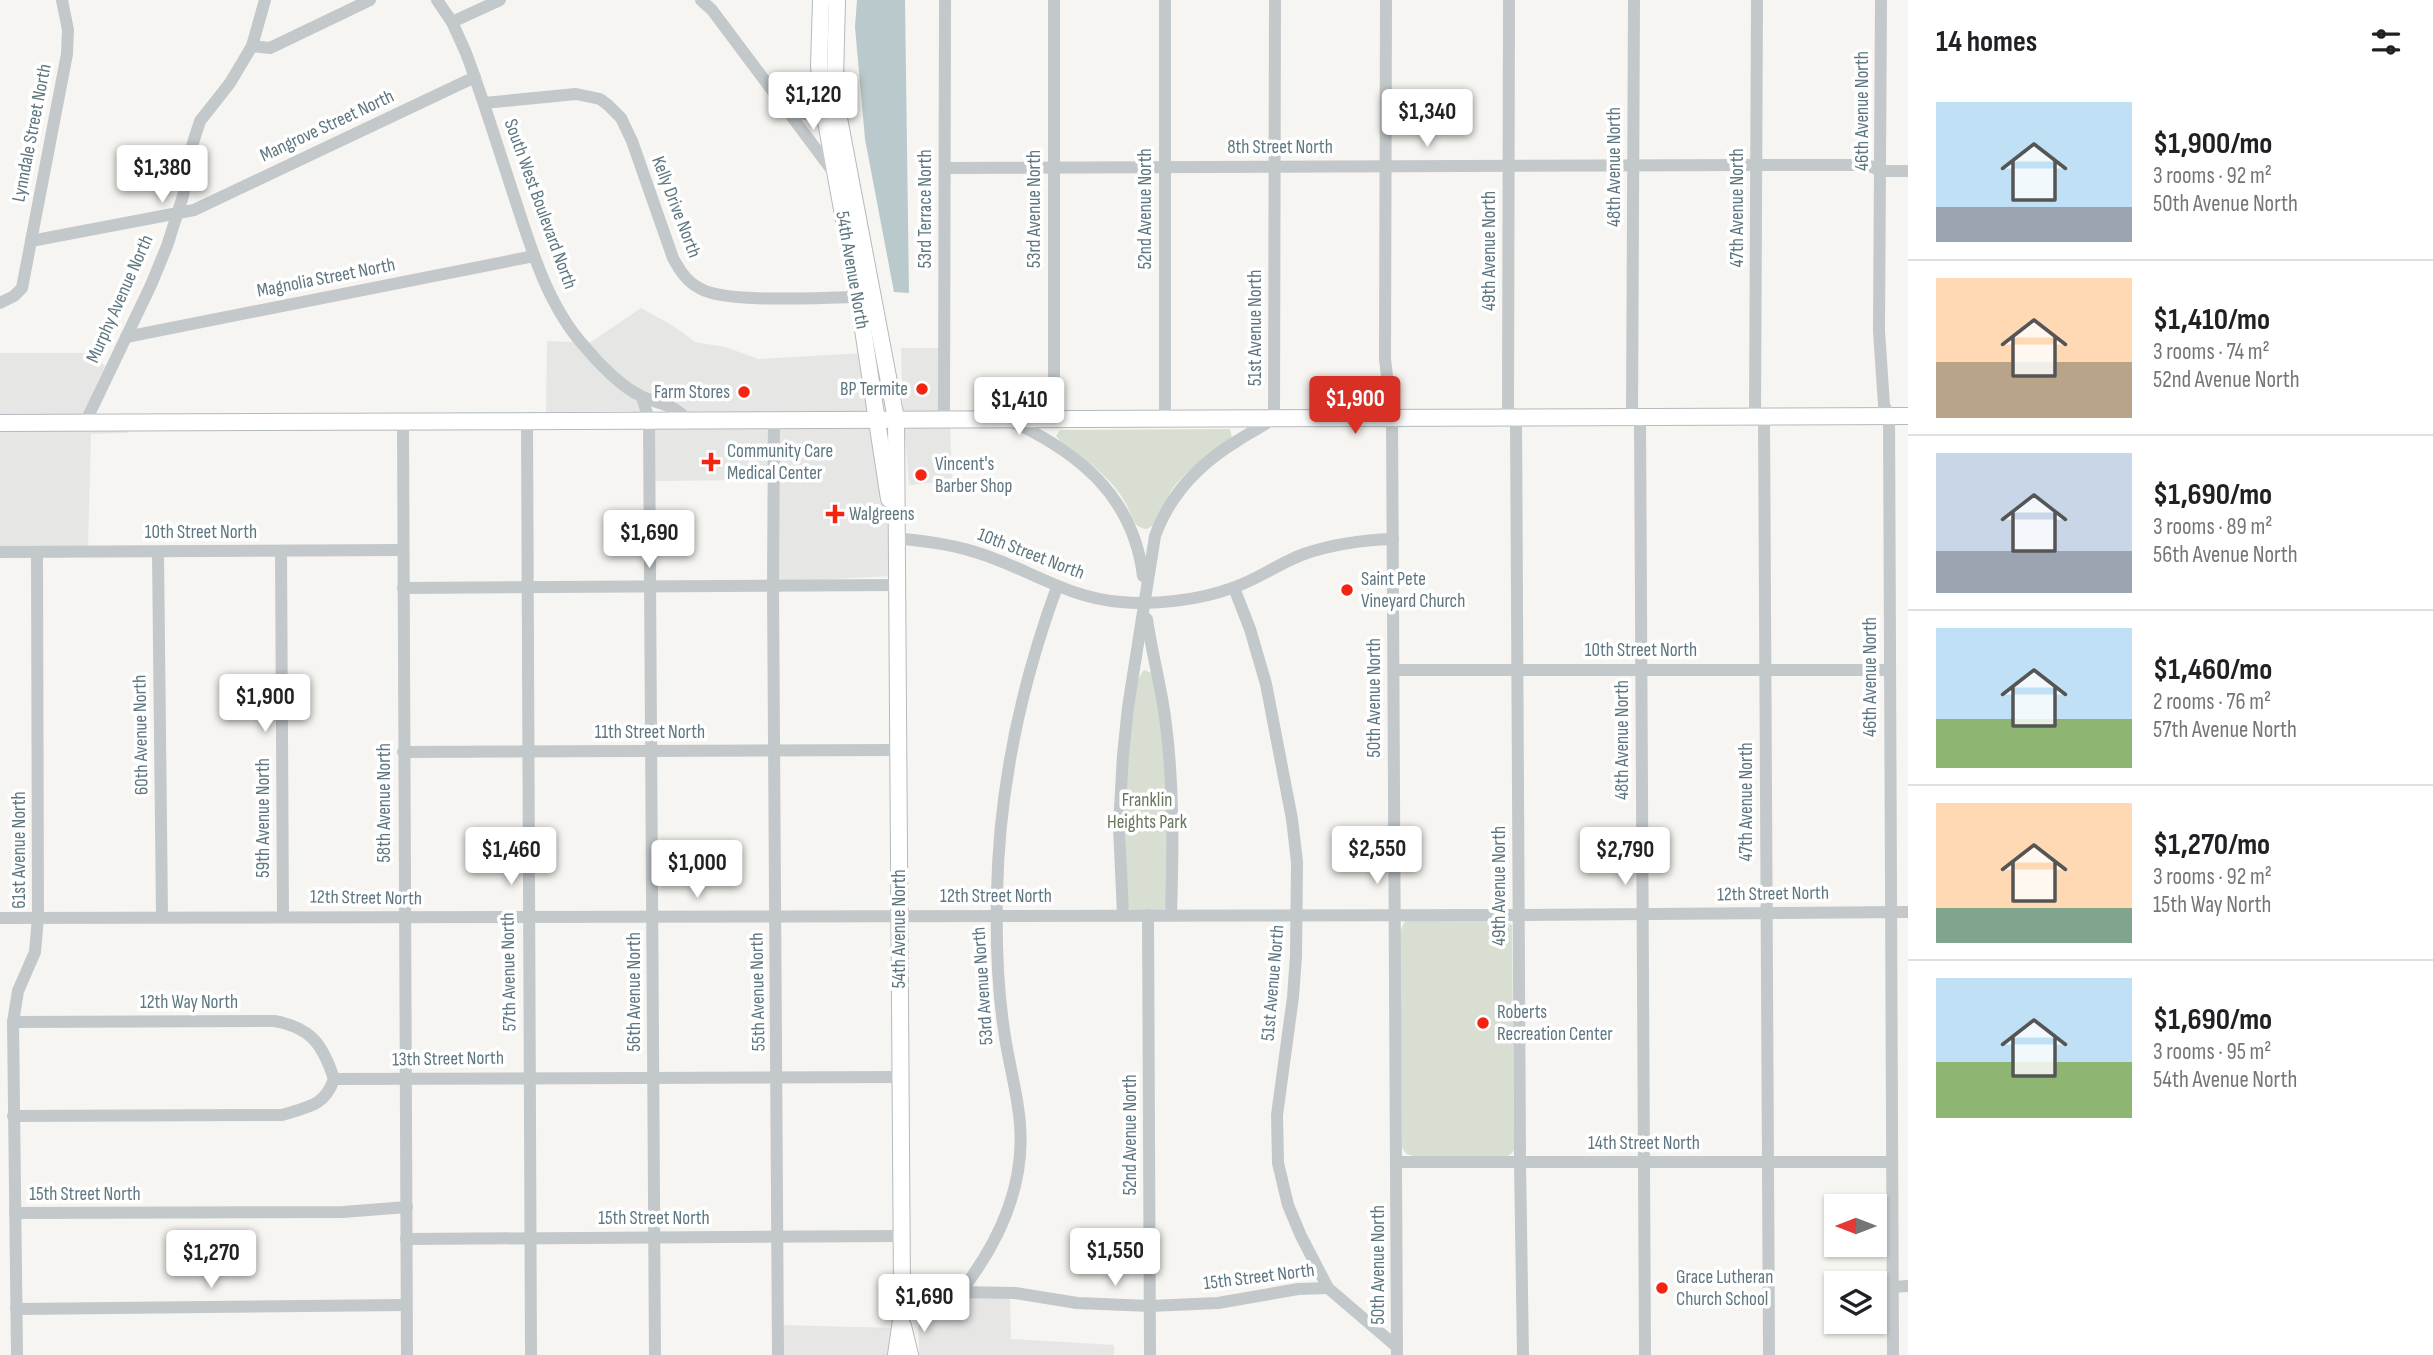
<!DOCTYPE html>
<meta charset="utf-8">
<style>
:root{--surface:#fff;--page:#f6f6f6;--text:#202124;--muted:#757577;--line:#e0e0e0;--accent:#d93025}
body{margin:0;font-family:"Sofia Sans Condensed",sans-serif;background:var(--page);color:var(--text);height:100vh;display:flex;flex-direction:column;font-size:26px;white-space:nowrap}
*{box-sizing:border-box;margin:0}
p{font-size:23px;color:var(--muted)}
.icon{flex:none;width:38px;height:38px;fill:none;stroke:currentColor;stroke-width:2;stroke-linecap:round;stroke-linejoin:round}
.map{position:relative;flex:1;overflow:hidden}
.drawer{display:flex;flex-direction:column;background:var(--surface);width:525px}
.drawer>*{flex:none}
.needle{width:46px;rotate:270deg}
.buttons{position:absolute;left:1824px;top:1194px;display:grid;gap:14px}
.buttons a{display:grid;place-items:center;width:63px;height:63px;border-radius:0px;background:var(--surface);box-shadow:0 2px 5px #0004;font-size:35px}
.price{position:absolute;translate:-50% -60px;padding:0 16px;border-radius:7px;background:#fff;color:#222;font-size:23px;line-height:46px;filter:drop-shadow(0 2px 4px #0008)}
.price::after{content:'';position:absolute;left:50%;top:42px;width:21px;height:16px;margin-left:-10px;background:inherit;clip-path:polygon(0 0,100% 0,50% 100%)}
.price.current{background:var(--accent);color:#fff}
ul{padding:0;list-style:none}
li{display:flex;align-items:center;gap:21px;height:175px;padding:0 28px}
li+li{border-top:2px solid var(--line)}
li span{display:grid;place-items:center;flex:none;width:196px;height:140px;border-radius:0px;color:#555}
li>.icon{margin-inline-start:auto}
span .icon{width:84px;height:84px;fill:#fffc;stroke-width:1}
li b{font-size:30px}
h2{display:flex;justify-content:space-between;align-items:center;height:84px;padding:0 28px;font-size:30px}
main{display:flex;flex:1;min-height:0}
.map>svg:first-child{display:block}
.built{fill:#e6e7e5}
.green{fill:#d8ded2}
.water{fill:#bacacc}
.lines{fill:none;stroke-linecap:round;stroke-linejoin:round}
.major-casing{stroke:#b3babd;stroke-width:18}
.minor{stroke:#c3c8cb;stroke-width:12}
.major{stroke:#fff;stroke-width:16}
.poi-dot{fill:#f42413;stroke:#fff;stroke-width:2.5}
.labels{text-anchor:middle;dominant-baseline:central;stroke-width:7;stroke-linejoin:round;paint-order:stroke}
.street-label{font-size:19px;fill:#5e7680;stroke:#fff}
.poi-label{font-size:19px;fill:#5e7680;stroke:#fff;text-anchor:start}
.park-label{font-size:19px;fill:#66775d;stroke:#fff}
</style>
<main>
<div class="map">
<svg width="1908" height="1355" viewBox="0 0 1908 1355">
<rect width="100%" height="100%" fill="#f6f5f1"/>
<g class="built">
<path d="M641,308L675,327L695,342L725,347L759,359L863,353L872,414L689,415L681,405L645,393L627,381L586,342H591Z"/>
<path d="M547,341L574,342L637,399L642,416L630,411L546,412Z"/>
<path d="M901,348H940V414H903Z"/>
<path d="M0,353H93L105,366L81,419H0Z"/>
<path d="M770,423L769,480L654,481V424Z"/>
<path d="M779,423H874L877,460L888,518L892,576L779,582Z"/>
<path d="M904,423H950L952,481L909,485Z"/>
<path d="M128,426V433L91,434L88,548H0V427Z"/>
<path d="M918,1295L1010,1297L1011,1339L1114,1345V1355H919Z"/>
<path d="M783,1325L895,1328L891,1355H783Z"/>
</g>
<g class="green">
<path d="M1230,429L1232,438C1213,453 1188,468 1173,488C1164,500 1162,523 1147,529C1133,528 1133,517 1127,506C1116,483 1093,465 1073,450C1067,445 1060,442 1056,436L1060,430Z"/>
<path d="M1144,670L1152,673L1161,721L1168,809L1166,904L1164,910L1132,911L1128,908C1126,867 1119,696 1144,670Z"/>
<path d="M1405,921H1503L1512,925L1514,1150L1511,1154L1506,1157L1414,1156C1407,1155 1405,1153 1402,1147L1400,931Z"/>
</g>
<path class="water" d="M857,0H905L909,293L894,292L865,139L855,27Z"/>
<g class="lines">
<defs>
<g id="major">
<path d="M821,0L819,67L825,116L858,297L889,499"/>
<path d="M837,0L835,78L838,113L896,419L902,1291L901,1320L896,1355"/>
<path d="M0,423L1908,416"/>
<path d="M903,1326L910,1355"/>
</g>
</defs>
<use href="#major" class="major-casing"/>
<g class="minor">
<path d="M437,0L452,22L466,53C484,101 499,151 515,199C532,251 548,306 585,347C598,363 623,388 641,396C657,404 675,404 686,419"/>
<path d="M701,0L712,10L834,173"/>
<path d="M1386,0L1385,359L1392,418L1397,1355"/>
<path d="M1881,0L1879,331L1884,405L1889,416L1893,1355"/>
<path d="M452,22L500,0"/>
<path d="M252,46L270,48L370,0"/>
<path d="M484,103L576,94L600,99L608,105L621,118L632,141L673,258C680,271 687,282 701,289C729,304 823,297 858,297"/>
<path d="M789,111L818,116L833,114"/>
<path d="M945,168L1757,165H1868L1881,171H1908"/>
<path d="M31,241L194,210L475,77"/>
<path d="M0,303L14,296L22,288L67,54L68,30L62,0"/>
<path d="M126,337L534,256"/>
<path d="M642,397L649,420L655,1355"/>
<path d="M1755,416L1757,0"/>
<path d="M1764,416L1769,1355"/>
<path d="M1508,417L1509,0"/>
<path d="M1516,417L1520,1162L1523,1355"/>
<path d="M944,418L945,0"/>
<path d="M1054,418V0"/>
<path d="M1165,418V0"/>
<path d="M1632,418L1634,0"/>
<path d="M1640,418L1645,1355"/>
<path d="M527,419L531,1355"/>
<path d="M774,419L773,586L778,1355"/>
<path d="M403,420L407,1355"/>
<path d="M1009,420C1079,452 1133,496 1143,576"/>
<path d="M85,423L151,285L167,246L183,196L191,149L200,121L230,83L252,46L265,0"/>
<path d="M896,538C923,541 950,544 975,552C1026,567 1066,598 1121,602C1155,605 1200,600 1232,588C1257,580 1279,563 1304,554C1333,544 1362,540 1393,539"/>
<path d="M281,551L283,916"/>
<path d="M0,552L403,550"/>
<path d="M158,552L162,917"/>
<path d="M403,588L897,585"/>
<path d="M1234,588L1250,629L1266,684L1292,819L1297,862L1296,956L1293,997L1277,1115L1278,1163L1288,1205L1301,1236L1328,1288L1397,1347"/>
<path d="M1147,619C1152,655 1162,689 1166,725C1174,789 1173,851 1171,915"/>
<path d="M1394,670H1888"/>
<path d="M403,752L898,750"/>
<path d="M1123,915L1119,826L1123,755L1128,707L1155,536C1170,494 1199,464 1237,441C1249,433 1262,427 1274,418L1275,0"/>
<path d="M1148,915L1150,1355"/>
<path d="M0,918L1518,915L1908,912"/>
<path d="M13,1022L274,1021C311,1027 323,1045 334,1079"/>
<path d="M13,1116L282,1115C308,1107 325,1106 334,1079L900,1077"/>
<path d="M1396,1162H1892"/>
<path d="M15,1213L343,1212L407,1207"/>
<path d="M406,1239L901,1236"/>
<path d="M1892,1287L1908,1286"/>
<path d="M962,1290C999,1242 1025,1187 1020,1125C1018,1093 1008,1062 1004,1030C997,985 996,938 997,893C999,788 1021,685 1057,587"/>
<path d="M902,1291L1015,1293L1077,1303L1150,1306L1218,1303L1298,1289L1328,1288"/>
<path d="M16,1309L406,1305"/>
<path d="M17,1355L13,1022L18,991L35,952L38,917L37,552"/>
</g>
<use href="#major" class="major"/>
</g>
<g class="poi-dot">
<circle cx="922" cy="389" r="7"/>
<circle cx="744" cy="392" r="7"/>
<path d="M707.5 451.5h7v7h7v7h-7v7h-7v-7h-7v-7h7z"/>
<circle cx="921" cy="475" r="7"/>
<path d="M831.5 503.5h7v7h7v7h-7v7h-7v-7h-7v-7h7z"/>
<circle cx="1347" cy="590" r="7"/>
<circle cx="1483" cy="1023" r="7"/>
<circle cx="1662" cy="1288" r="7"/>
</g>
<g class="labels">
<g class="street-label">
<text transform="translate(1862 111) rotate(-90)">46th Avenue North</text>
<text transform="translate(327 126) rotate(-25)">Mangrove Street North</text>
<text transform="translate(32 133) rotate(-79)">Lynndale Street North</text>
<text x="1280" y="147">8th Street North</text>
<text transform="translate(1614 167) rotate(-90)">48th Avenue North</text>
<text transform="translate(540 204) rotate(70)">South West Boulevard North</text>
<text transform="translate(676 207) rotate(69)">Kelly Drive North</text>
<text transform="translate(1737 208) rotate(-90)">47th Avenue North</text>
<text transform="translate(925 209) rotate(-90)">53rd Terrace North</text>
<text transform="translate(1034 209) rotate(-90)">53rd Avenue North</text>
<text transform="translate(1145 209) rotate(-90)">52nd Avenue North</text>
<text transform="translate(1489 251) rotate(-90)">49th Avenue North</text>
<text transform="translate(852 270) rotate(80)">54th Avenue North</text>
<text transform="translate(326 278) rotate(-11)">Magnolia Street North</text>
<text transform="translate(120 299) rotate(-66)">Murphy Avenue North</text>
<text transform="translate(1255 328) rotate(-90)">51st Avenue North</text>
<text x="201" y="532">10th Street North</text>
<text transform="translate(1031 554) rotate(21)">10th Street North</text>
<text x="1641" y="650">10th Street North</text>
<text transform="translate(1870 677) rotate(-90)">46th Avenue North</text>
<text transform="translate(1374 698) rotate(-90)">50th Avenue North</text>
<text x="650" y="732">11th Street North</text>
<text transform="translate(141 735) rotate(-91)">60th Avenue North</text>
<text transform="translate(1622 740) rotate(-90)">48th Avenue North</text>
<text transform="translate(1746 802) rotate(-90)">47th Avenue North</text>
<text transform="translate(384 803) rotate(-90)">58th Avenue North</text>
<text transform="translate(263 818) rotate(-90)">59th Avenue North</text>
<text transform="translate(19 850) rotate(-90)">61st Avenue North</text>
<text transform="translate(1499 886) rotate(-90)">49th Avenue North</text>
<text transform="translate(1773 894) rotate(-1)">12th Street North</text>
<text x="996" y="896">12th Street North</text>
<text transform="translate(366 898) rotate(1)">12th Street North</text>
<text transform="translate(899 929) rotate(-90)">54th Avenue North</text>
<text transform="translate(509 972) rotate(-91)">57th Avenue North</text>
<text transform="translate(1273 983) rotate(-85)">51st Avenue North</text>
<text transform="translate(983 986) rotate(-94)">53rd Avenue North</text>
<text transform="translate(634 992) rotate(-90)">56th Avenue North</text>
<text transform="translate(758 992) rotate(-91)">55th Avenue North</text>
<text x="189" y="1002">12th Way North</text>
<text transform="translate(448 1059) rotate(-1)">13th Street North</text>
<text transform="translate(1130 1135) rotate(-90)">52nd Avenue North</text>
<text x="1644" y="1143">14th Street North</text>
<text x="85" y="1194">15th Street North</text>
<text x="654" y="1218">15th Street North</text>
<text transform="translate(1378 1265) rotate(-90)">50th Avenue North</text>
<text transform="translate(1259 1277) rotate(-7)">15th Street North</text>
</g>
<g class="poi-label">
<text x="908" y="389" text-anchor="end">BP Termite</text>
<text x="730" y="392" text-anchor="end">Farm Stores</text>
<text x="727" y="451">Community Care<tspan x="727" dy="22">Medical Center</tspan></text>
<text x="935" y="464">Vincent's<tspan x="935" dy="22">Barber Shop</tspan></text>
<text x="849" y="514">Walgreens</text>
<text x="1361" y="579">Saint Pete<tspan x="1361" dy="22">Vineyard Church</tspan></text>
<text x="1497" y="1012">Roberts<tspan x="1497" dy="22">Recreation Center</tspan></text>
<text x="1676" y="1277">Grace Lutheran<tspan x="1676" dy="22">Church School</tspan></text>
</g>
<g class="park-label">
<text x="1147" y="800">Franklin<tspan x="1147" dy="22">Heights Park</tspan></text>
</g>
</g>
</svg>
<div class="buttons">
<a><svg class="needle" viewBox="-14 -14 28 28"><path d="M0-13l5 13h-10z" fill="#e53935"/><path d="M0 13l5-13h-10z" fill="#757577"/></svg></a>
<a><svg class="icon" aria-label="layers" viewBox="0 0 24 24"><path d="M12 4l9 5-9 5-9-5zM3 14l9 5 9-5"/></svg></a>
</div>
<b class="price" style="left:813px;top:132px">$1,120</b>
<b class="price" style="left:1427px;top:149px">$1,340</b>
<b class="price" style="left:162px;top:205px">$1,380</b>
<b class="price current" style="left:1355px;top:436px">$1,900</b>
<b class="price" style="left:1019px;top:437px">$1,410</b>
<b class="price" style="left:649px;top:570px">$1,690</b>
<b class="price" style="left:265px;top:734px">$1,900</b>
<b class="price" style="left:1377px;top:886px">$2,550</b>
<b class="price" style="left:511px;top:887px">$1,460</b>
<b class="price" style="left:1625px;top:887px">$2,790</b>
<b class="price" style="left:697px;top:900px">$1,000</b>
<b class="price" style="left:1115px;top:1288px">$1,550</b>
<b class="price" style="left:211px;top:1290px">$1,270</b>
<b class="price" style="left:924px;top:1334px">$1,690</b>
</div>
<section class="drawer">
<h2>14 homes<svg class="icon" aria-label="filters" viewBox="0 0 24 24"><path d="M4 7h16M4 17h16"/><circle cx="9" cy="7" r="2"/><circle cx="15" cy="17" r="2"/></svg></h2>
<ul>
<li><span style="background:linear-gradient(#bfe0f5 75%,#9aa5b1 0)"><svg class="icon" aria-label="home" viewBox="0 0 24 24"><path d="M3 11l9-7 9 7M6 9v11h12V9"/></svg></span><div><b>$1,900/mo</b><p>3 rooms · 92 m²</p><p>50th Avenue North</p></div></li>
<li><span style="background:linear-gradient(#ffd9b3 60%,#b9a48a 0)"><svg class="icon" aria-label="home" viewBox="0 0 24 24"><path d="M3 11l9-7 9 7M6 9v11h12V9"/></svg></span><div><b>$1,410/mo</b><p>3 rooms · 74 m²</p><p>52nd Avenue North</p></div></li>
<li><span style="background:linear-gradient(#c9d6e8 70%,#9aa5b1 0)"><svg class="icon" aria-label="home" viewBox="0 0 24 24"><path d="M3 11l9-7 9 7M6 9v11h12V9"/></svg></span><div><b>$1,690/mo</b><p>3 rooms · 89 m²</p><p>56th Avenue North</p></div></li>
<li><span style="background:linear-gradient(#bfe0f5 65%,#8fb573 0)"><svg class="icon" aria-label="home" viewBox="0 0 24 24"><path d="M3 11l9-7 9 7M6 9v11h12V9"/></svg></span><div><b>$1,460/mo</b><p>2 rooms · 76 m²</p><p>57th Avenue North</p></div></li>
<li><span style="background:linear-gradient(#ffd9b3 75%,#7fa58c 0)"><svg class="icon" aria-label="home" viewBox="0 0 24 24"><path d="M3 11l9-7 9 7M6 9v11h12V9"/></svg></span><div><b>$1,270/mo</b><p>3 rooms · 92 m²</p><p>15th Way North</p></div></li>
<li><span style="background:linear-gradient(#bfe0f5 60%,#8fb573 0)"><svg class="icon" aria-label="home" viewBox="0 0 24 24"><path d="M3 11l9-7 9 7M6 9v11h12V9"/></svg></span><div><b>$1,690/mo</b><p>3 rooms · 95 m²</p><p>54th Avenue North</p></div></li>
</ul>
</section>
</main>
